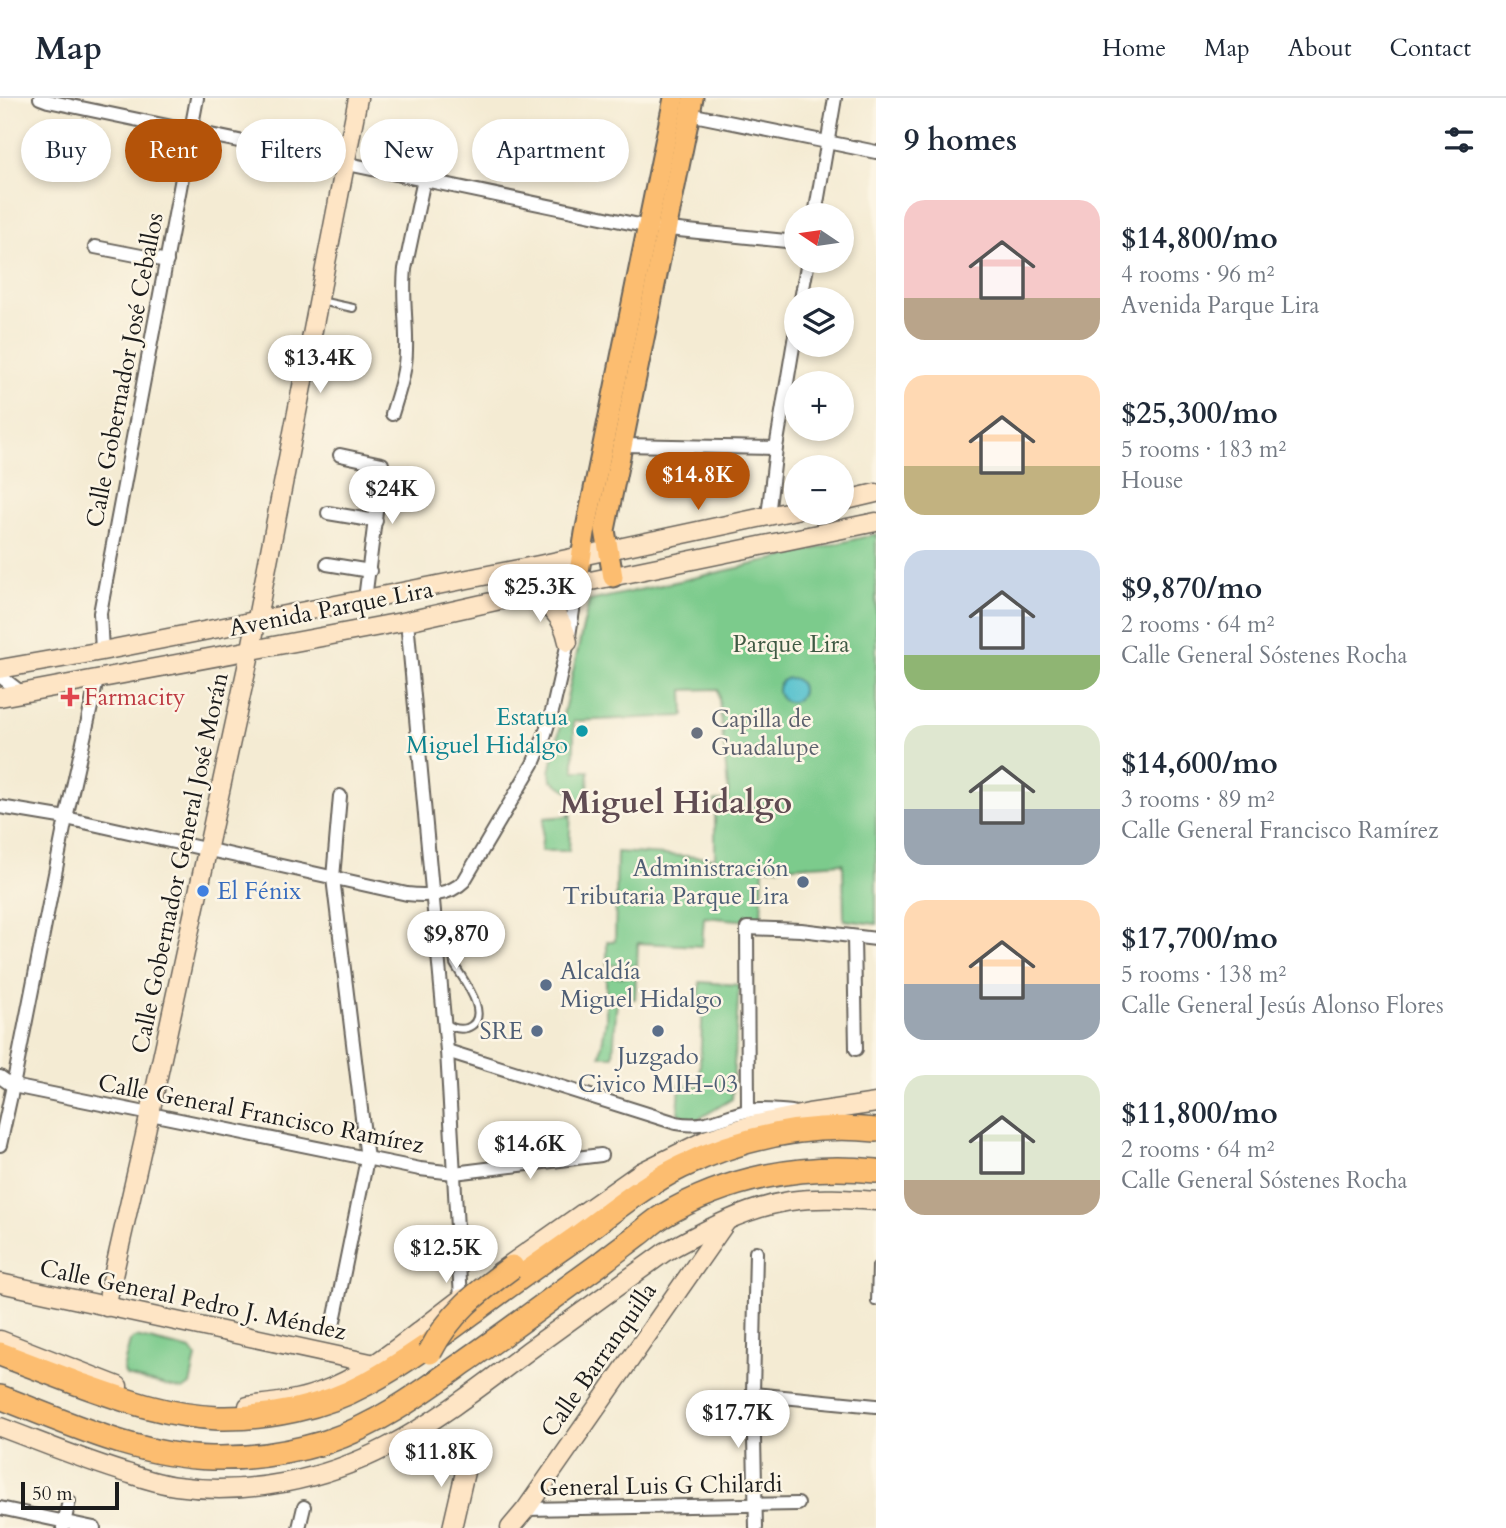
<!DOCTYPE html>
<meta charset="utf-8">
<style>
:root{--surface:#fff;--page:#f2f2f3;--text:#1f2937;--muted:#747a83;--line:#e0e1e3;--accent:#b45309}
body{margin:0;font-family:Cardo,serif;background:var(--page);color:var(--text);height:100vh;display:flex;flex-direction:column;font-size:26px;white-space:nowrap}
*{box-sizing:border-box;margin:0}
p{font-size:23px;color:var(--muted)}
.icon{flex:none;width:38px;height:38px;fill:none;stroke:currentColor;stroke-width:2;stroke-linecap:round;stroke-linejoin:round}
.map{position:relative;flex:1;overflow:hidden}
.sheet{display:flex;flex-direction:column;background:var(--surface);width:630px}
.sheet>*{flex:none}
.guide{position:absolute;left:21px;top:21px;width:665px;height:63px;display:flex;gap:14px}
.needle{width:46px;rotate:283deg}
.fabs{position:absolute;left:784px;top:105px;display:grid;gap:14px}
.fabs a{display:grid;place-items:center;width:70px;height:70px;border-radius:50%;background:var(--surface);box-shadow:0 4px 10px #0003;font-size:35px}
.scale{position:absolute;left:21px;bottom:18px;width:98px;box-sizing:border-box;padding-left:7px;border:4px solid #1c1c1c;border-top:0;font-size:19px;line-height:24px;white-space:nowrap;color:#1c1c1c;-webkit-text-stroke:5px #fcf5e5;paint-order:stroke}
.price{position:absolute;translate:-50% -60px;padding:0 16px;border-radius:24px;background:#fff;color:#222;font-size:23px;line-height:46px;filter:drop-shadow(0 2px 4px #0008)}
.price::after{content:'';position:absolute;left:50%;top:42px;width:21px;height:16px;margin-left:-10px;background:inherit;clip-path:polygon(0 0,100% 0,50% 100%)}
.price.on{background:var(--accent);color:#fff}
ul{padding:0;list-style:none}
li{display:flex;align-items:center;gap:21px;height:175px;padding:0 28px}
li span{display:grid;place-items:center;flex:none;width:196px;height:140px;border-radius:21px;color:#555}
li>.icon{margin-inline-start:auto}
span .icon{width:84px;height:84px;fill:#fffc;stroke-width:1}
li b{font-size:30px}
h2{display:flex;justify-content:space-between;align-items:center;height:84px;padding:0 28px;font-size:30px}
.chip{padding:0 24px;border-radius:32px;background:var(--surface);box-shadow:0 4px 10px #0003;font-size:24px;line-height:63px}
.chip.on{background:var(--accent);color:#fff}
header{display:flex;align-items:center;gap:42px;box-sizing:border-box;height:98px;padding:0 35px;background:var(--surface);border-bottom:2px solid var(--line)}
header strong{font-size:33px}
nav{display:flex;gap:38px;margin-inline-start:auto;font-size:24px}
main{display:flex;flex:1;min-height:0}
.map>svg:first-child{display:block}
.green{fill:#7ccb8c;stroke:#4c7454;stroke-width:2}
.water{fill:#54c1cd;stroke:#386e74;stroke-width:2}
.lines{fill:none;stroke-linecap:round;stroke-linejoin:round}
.lane-casing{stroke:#68645c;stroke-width:10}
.street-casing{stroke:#68645c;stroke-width:16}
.secondary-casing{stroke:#68645c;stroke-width:21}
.primary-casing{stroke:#68645c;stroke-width:23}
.highway-casing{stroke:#68645c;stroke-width:26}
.lane{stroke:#fff;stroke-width:6}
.street{stroke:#fff;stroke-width:12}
.secondary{stroke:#fee5c5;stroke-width:18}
.primary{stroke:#fcbd6f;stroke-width:19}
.highway{stroke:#fcbd6f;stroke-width:23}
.highway-bridge-casing{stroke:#68645c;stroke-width:26;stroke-linecap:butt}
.highway-bridge{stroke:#fcbd6f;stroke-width:23}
.health-dot{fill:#e0444e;stroke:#fcf5e5;stroke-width:2.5}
.culture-dot{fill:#0f9aa8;stroke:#fcf5e5;stroke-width:2.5}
.worship-dot{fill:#6b7280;stroke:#fcf5e5;stroke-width:2.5}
.service-dot{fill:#5c6f8a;stroke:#fcf5e5;stroke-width:2.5}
.shop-dot{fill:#3f7fe0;stroke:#fcf5e5;stroke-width:2.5}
.labels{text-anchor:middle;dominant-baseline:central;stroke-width:5;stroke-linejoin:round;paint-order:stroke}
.street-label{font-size:24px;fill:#1c1c1c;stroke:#fcf5e5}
.park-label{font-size:24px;fill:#3e5943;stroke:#fcf5e5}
.health-label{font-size:24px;fill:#be3a42;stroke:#fcf5e5;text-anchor:start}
.culture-label{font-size:24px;fill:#0d838f;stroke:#fcf5e5;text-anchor:end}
.worship-label{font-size:24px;fill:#5b616d;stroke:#fcf5e5;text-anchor:start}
.service-label{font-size:24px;fill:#4e5e75;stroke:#fcf5e5;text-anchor:end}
.shop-label{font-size:24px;fill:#366cbe;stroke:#fcf5e5;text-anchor:start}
.district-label{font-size:32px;font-weight:bold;fill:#604c52;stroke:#fcf5e5}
</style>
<header>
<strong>Map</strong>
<nav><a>Home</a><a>Map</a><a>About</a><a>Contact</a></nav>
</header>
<main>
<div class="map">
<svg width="876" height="1430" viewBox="0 0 876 1430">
<rect width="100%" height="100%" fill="#fcf5e5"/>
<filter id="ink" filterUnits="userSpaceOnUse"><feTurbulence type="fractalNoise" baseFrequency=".0143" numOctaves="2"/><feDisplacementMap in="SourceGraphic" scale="14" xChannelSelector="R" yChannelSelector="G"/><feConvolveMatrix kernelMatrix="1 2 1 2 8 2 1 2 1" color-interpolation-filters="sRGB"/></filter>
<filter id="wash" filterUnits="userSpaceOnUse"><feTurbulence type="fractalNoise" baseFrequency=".00686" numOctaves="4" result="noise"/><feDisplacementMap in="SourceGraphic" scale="28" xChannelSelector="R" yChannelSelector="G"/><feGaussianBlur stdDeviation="1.57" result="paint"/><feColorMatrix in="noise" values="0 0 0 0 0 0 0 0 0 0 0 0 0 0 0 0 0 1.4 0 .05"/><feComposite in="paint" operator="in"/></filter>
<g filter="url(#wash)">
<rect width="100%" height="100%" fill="#f4ebd3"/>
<g class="green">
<path d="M876,436V826L844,822L843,765L763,770L761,824L704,819L702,848L638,845L637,868L607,867V843H615L617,754L715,760V703L729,701L718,591L683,592L684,618L574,623V673H589L587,711L571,712L569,753H541L544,720L569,718L570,694L551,682L550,674L589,503L738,470Z"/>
<path d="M606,878L636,879L635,901L617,900L613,958H600L606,922Z"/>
<path d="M700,884L739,887L732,1001L697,1022L678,1016L680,987L699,988L703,905L699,904Z"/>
<path d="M136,1239L191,1252L196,1259L190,1287L183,1292L126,1278L123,1271L130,1243Z"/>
</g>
<circle class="water" cx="790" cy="592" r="12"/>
</g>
<g filter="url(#ink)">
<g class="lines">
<defs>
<g id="lane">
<path d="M320,203L353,210"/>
<path d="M446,925C452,930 459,932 467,930C494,920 462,880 454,866C452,857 454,852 461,845H468"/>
<path d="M875,1204L876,1168"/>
</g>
<g id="street">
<path d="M40,0L48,3L649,129L796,144"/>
<path d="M689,16L876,54"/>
<path d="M815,117L835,0"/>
<path d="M95,149L167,163"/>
<path d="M801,201L808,163"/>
<path d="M392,316C398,296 406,274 406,252C407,225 402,198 405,171L424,81"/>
<path d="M623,347L776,350"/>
<path d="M340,357L382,366L365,501"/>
<path d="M328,415L376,423"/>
<path d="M768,418L776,350L796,231"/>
<path d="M327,466L370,473"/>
<path d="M407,523L447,953L461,1201"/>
<path d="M102,553L100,515L197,0"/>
<path d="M0,578L22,595"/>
<path d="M0,709L66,720L407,796C427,798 449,798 464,783L533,666L544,639L553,610L568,544L577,487"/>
<path d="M854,839L856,951"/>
<path d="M447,953L676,1025C704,1031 721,1019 747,1013C761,1010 777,1013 792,1014"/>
<path d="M0,979L13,988L420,1071L454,1075L601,1057"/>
<path d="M748,1013L747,830L801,832L876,841"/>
<path d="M0,1047L13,988L66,720L97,582"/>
<path d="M756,1154L753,1296L756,1430"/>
<path d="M332,1233L367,1061L333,780L340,698"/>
<path d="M753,1296L876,1308"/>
<path d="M0,1410L94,1430"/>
<path d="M526,1411L798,1406"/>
<path d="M63,1430L69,1403"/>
<path d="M299,1430L304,1409"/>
</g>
<g id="secondary">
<path d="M842,403L876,395"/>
<path d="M525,498C550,504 563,519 568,544"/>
<path d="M0,571L102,553L539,467L796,412"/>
<path d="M0,599L407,523L518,498L876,424"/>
<path d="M499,1174L641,1074L708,1041L748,1028L809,1015L876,1005"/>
<path d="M0,1185L375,1266"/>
<path d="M106,1209L150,1015L251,551L358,0"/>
<path d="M0,1242L118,1288"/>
<path d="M248,1308C271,1305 295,1303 317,1295C372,1276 416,1234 462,1200"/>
<path d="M0,1329C43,1345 86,1363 130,1376C145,1381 160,1386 176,1388C247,1398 324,1382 387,1349C437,1323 483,1287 528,1253C573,1220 620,1187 665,1154C705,1132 745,1110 790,1103C818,1099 847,1101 876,1103"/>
<path d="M392,1348C416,1352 454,1332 468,1361L452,1430"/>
<path d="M510,1430L526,1411L726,1124"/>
</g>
<g id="primary">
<path d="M613,479L605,432L693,0"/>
<path d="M577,487L585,435L674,0"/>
</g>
<g id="highway">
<path d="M0,1256C26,1266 53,1276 79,1286C127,1303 167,1318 218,1320C267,1321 323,1310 366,1286C405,1265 441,1238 476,1212C509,1187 542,1164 575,1141C608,1117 644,1087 681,1069C743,1039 807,1025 876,1032"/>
<path d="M0,1299C69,1325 136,1358 212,1360C250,1361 289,1355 326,1344C376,1328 421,1295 463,1265C509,1233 554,1199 600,1166C612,1156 625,1147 638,1137C646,1131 654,1123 663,1118C726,1080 803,1065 876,1073"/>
</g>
</defs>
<use href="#lane" class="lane-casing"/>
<use href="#street" class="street-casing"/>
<use href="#secondary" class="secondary-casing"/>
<use href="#primary" class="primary-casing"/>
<use href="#highway" class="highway-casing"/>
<use href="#lane" class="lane"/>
<use href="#street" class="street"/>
<use href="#secondary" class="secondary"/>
<use href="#primary" class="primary"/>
<use href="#highway" class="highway"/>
<defs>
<path id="highway-bridge" d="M430,1254C450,1215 478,1194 512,1169"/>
</defs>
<use href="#highway-bridge" class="highway-bridge-casing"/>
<use href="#highway-bridge" class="highway-bridge"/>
</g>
</g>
<path class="health-dot" d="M66.5 588.5h7v7h7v7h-7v7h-7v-7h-7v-7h7z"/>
<circle class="culture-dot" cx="582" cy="633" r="7"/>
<circle class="worship-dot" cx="697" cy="635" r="7"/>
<g class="service-dot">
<circle cx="803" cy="784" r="7"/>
<circle cx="546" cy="887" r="7"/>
<circle cx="537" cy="933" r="7"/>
<circle cx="658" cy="933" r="7"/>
</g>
<circle class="shop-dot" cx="203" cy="793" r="7"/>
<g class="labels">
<g class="street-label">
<text transform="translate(125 272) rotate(-79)">Calle Gobernador José Ceballos</text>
<text transform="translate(331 511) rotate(-11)">Avenida Parque Lira</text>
<text transform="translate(180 765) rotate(-78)">Calle Gobernador General José Morán</text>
<text transform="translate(261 1016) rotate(11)">Calle General Francisco Ramírez</text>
<text transform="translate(193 1202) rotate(12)">Calle General Pedro J. Méndez</text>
<text transform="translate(599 1262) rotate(-55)">Calle Barranquilla</text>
<text transform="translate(661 1388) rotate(-1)">General Luis G Chilardi</text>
</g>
<g class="park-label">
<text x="791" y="546">Parque Lira</text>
</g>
<g class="health-label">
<text x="84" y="599">Farmacity</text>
</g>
<g class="culture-label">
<text x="568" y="619">Estatua<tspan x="568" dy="28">Miguel Hidalgo</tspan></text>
</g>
<g class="worship-label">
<text x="711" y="621">Capilla de<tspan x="711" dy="28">Guadalupe</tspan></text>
</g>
<g class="service-label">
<text x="789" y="770">Administración<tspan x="789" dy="28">Tributaria Parque Lira</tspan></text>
<text x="560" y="873" text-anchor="start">Alcaldía<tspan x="560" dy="28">Miguel Hidalgo</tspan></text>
<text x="523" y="933">SRE</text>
<text x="658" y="958" text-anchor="middle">Juzgado<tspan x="658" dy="28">Civico MIH-03</tspan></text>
</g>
<g class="shop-label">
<text x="217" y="793">El Fénix</text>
</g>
<g class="district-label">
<text x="676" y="705">Miguel Hidalgo</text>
</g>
</g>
</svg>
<div class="fabs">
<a><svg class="needle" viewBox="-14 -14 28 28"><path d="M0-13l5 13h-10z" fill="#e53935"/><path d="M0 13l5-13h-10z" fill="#747a83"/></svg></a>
<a><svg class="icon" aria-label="layers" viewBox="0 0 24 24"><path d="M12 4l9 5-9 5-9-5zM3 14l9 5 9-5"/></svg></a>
<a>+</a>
<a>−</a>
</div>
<div class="scale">50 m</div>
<b class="price" style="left:320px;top:297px">$13.4K</b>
<b class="price on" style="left:698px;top:414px">$14.8K</b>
<b class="price" style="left:392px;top:428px">$24K</b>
<b class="price" style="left:540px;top:526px">$25.3K</b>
<b class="price" style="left:456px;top:873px">$9,870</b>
<b class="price" style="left:530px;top:1083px">$14.6K</b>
<b class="price" style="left:446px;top:1187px">$12.5K</b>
<b class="price" style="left:738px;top:1352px">$17.7K</b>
<b class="price" style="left:441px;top:1391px">$11.8K</b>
<div class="guide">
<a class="chip">Buy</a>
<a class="chip on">Rent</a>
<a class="chip">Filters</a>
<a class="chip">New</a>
<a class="chip">Apartment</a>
</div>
</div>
<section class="sheet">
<h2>9 homes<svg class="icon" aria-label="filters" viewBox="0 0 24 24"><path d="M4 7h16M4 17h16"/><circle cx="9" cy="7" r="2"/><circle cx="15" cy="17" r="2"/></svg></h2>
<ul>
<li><span style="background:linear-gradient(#f6c9c9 70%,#b9a48a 0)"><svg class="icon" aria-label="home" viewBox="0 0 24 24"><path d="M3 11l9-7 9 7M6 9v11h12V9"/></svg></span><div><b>$14,800/mo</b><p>4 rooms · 96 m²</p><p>Avenida Parque Lira</p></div></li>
<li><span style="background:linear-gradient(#ffd9b3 65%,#c2b280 0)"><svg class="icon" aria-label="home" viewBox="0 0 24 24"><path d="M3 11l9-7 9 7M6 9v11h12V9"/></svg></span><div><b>$25,300/mo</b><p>5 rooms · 183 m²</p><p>House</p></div></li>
<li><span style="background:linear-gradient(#c9d6e8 75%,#8fb573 0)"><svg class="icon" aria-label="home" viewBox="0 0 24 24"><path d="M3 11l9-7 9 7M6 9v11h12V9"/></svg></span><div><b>$9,870/mo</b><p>2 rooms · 64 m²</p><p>Calle General Sóstenes Rocha</p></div></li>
<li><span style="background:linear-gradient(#dfe7d0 60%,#9aa5b1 0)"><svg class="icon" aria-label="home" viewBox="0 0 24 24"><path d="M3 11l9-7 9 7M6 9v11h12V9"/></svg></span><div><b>$14,600/mo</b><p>3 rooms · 89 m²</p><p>Calle General Francisco Ramírez</p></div></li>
<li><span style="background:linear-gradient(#ffd9b3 60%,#9aa5b1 0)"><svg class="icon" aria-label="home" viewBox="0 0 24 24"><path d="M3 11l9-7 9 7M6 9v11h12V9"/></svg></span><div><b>$17,700/mo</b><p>5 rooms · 138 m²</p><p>Calle General Jesús Alonso Flores</p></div></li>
<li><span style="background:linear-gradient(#dfe7d0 75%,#b9a48a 0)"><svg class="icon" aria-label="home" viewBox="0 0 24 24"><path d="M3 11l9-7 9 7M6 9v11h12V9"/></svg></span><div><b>$11,800/mo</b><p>2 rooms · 64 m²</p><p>Calle General Sóstenes Rocha</p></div></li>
</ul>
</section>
</main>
